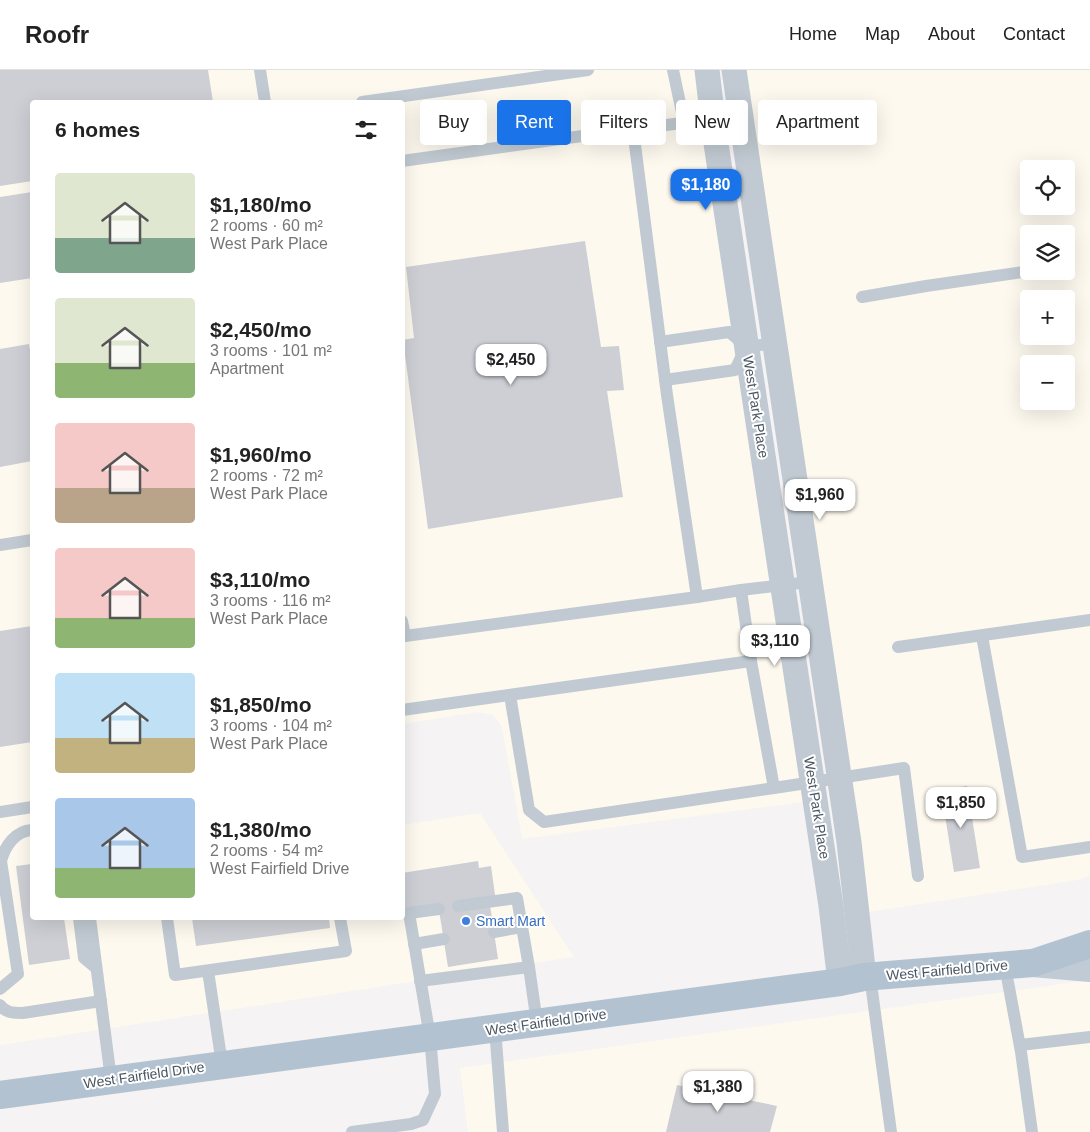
<!DOCTYPE html>
<meta charset="utf-8">
<style>
:root{--surface:#fff;--page:#f2f2f2;--text:#222;--muted:#767676;--line:#e0e0e0;--accent:#1a73e8}
body{margin:0;font-family:Helvetica,sans-serif;background:var(--page);color:var(--text);height:100vh;display:flex;flex-direction:column;font-size:19px;white-space:nowrap}
*{box-sizing:border-box;margin:0}
p{font-size:16px;color:var(--muted)}
.icon{flex:none;width:28px;height:28px;fill:none;stroke:currentColor;stroke-width:2;stroke-linecap:round;stroke-linejoin:round}
.map{position:relative;flex:1;overflow:hidden}
.side{position:absolute;left:30px;top:30px;width:375px;height:820px;display:flex;flex-direction:column;background:var(--surface);border-radius:5px;box-shadow:0 5px 20px #0002}
.side>*{flex:none}
.top-card{position:absolute;left:420px;top:30px;width:475px;height:45px;display:flex;gap:10px}
.buttons{position:absolute;left:1020px;top:90px;display:grid;gap:10px}
.buttons a{display:grid;place-items:center;width:55px;height:55px;border-radius:5px;background:var(--surface);box-shadow:0 5px 20px #0002;font-size:25px}
.price{position:absolute;translate:-50% -42px;padding:0 11px;border-radius:10px;background:#fff;color:#222;font-size:16px;line-height:32px;filter:drop-shadow(0 1px 2px #0008)}
.price::after{content:'';position:absolute;left:50%;top:30px;width:15px;height:11px;margin-left:-8px;background:inherit;clip-path:polygon(0 0,100% 0,50% 100%)}
.price.selected{background:var(--accent);color:#fff}
ul{padding:0;list-style:none}
li{display:flex;align-items:center;gap:15px;height:125px;padding:0 25px}
li span{display:grid;place-items:center;flex:none;width:140px;height:100px;border-radius:5px;color:#555}
li>.icon{margin-inline-start:auto}
span .icon{width:60px;height:60px;fill:#fffc;stroke-width:1}
li b{font-size:21px}
h2{display:flex;justify-content:space-between;align-items:center;height:60px;padding:0 25px;font-size:21px}
.chip{padding:0 18px;border-radius:5px;background:var(--surface);box-shadow:0 5px 20px #0002;font-size:18px;line-height:45px}
.chip.selected{background:var(--accent);color:#fff}
header{display:flex;align-items:center;gap:30px;box-sizing:border-box;height:70px;padding:0 25px;background:var(--surface);border-bottom:1px solid var(--line)}
header strong{font-size:24px}
nav{display:flex;gap:28px;margin-inline-start:auto;font-size:18px}
.map>svg:first-child{display:block}
.commercial{fill:#fdf9ef;fill-rule:evenodd}
.building{fill:#cdcfd5}
.lines{fill:none;stroke-linecap:round;stroke-linejoin:round}
.lane{stroke:#c1cad2;stroke-width:12}
.street{stroke:#c1cad2;stroke-width:25}
.secondary{stroke:#c1cbd6;stroke-width:28}
.primary{stroke:#b3c2d1;stroke-width:28}
.shop-dot{fill:#3f7fe0;stroke:#fff;stroke-width:2}
.labels{text-anchor:middle;dominant-baseline:central;stroke-width:4;stroke-linejoin:round;paint-order:stroke}
.street-label{font-size:14px;fill:#4a5661;stroke:#fff}
.shop-label{font-size:14px;fill:#366cbe;stroke:#fff;text-anchor:start}
</style>
<header>
<strong>Roofr</strong>
<nav><a>Home</a><a>Map</a><a>About</a><a>Contact</a></nav>
</header>
<div class="map">
<svg width="1090" height="1062" viewBox="0 0 1090 1062">
<rect width="100%" height="100%" fill="#f5f3f3"/>
<g class="commercial">
<path d="M0,0H695L703,69L803,732L522,769L502,657L493,645L478,642L403,654L402,32H32V848H402L403,755L480,743L574,887L0,975Z"/>
<path d="M746,0H1090V806L1077,810L869,842ZM1029,99H1066V136H1029ZM1029,164H1066V201H1029ZM1029,229H1066V266H1029ZM1029,294H1066V331H1029Z"/>
<path d="M1082,911L1090,912V1062H468L460,998Z"/>
</g>
<g class="building">
<path d="M0,0H208L213,32H32V111L0,116Z"/>
<path d="M32,122V208L0,213V127Z"/>
<path d="M585,171L601,277L619,276L624,320L607,321L623,427L428,459L403,270L414,268L406,197Z"/>
<path d="M29,274L32,291V391L0,397V279Z"/>
<path d="M32,556V672L0,677V561Z"/>
<path d="M967,716L980,798L954,802L941,720Z"/>
<path d="M478,791L479,798L491,796L495,825L490,835L498,889L448,897L438,834L402,839V803Z"/>
<path d="M32,794V848H64L70,889L29,895L16,796Z"/>
<path d="M192,848H329L330,858L196,876Z"/>
<path d="M677,1015L777,1036L770,1062H666Z"/>
</g>
<g class="lines">
<g class="lane">
<path d="M260,0L265,32"/>
<path d="M673,0L684,52"/>
<path d="M362,32L588,0"/>
<path d="M740,46L633,59L667,325L697,527L741,520"/>
<path d="M402,91L633,59"/>
<path d="M862,227L926,216L1030,201"/>
<path d="M660,272L729,262L747,277L774,273"/>
<path d="M665,310L735,300L744,281"/>
<path d="M0,475L32,470"/>
<path d="M809,512L741,520L751,591L774,718L904,698L918,806"/>
<path d="M402,551L405,566H402"/>
<path d="M405,566L697,527"/>
<path d="M982,566L1022,787L1090,777"/>
<path d="M898,577L1090,550"/>
<path d="M510,625L529,740L544,752L774,718"/>
<path d="M402,640L751,591"/>
<path d="M0,742L32,737"/>
<path d="M79,848L84,888L96,898"/>
<path d="M90,848L111,1009"/>
<path d="M167,848L175,905L346,881L340,848"/>
<path d="M494,862L522,857"/>
<path d="M414,874L444,869"/>
<path d="M1005,896L1021,982L1032,1062"/>
<path d="M529,897L537,953"/>
<path d="M208,901L222,994"/>
<path d="M870,906L891,1062"/>
<path d="M420,911L529,897L517,828L458,836"/>
<path d="M0,919L18,904L1,791C5,776 15,761 32,760"/>
<path d="M0,935C5,943 14,943 23,943L101,931"/>
<path d="M495,958L503,1062"/>
<path d="M1020,975L1090,967"/>
<path d="M352,1062L411,1054L423,1050L435,1024L430,967L409,843L439,839"/>
</g>
<g class="street">
<path d="M707,0L715,67L831,836L840,912"/>
<path d="M734,0L849,772L864,907"/>
</g>
<path class="secondary" d="M1033,893L1090,898"/>
<path class="primary" d="M0,1025L840,912L864,907L1033,893L1090,874"/>
</g>
<circle class="shop-dot" cx="466" cy="851" r="5"/>
<g class="labels">
<g class="street-label">
<text transform="translate(756 337) rotate(81)">West Park Place</text>
<text transform="translate(817 738) rotate(81)">West Park Place</text>
<text transform="translate(947 900) rotate(-5)">West Fairfield Drive</text>
<text transform="translate(546 952) rotate(-8)">West Fairfield Drive</text>
<text transform="translate(144 1005) rotate(-8)">West Fairfield Drive</text>
</g>
<g class="shop-label">
<text x="476" y="851">Smart Mart</text>
</g>
</g>
</svg>
<div class="buttons">
<a><svg class="icon" aria-label="locate" viewBox="0 0 24 24"><circle cx="12" cy="12" r="6"/><path d="M12 2v4M12 18v4M2 12h4M18 12h4"/></svg></a>
<a><svg class="icon" aria-label="layers" viewBox="0 0 24 24"><path d="M12 4l9 5-9 5-9-5zM3 14l9 5 9-5"/></svg></a>
<a>+</a>
<a>−</a>
</div>
<b class="price selected" style="left:706px;top:141px">$1,180</b>
<b class="price" style="left:511px;top:316px">$2,450</b>
<b class="price" style="left:820px;top:451px">$1,960</b>
<b class="price" style="left:775px;top:597px">$3,110</b>
<b class="price" style="left:961px;top:759px">$1,850</b>
<b class="price" style="left:718px;top:1043px">$1,380</b>
<div class="top-card">
<a class="chip">Buy</a>
<a class="chip selected">Rent</a>
<a class="chip">Filters</a>
<a class="chip">New</a>
<a class="chip">Apartment</a>
</div>
<section class="side">
<h2>6 homes<svg class="icon" aria-label="filters" viewBox="0 0 24 24"><path d="M4 7h16M4 17h16"/><circle cx="9" cy="7" r="2"/><circle cx="15" cy="17" r="2"/></svg></h2>
<ul>
<li><span style="background:linear-gradient(#dfe7d0 65%,#7fa58c 0)"><svg class="icon" aria-label="home" viewBox="0 0 24 24"><path d="M3 11l9-7 9 7M6 9v11h12V9"/></svg></span><div><b>$1,180/mo</b><p>2 rooms · 60 m²</p><p>West Park Place</p></div></li>
<li><span style="background:linear-gradient(#dfe7d0 65%,#8fb573 0)"><svg class="icon" aria-label="home" viewBox="0 0 24 24"><path d="M3 11l9-7 9 7M6 9v11h12V9"/></svg></span><div><b>$2,450/mo</b><p>3 rooms · 101 m²</p><p>Apartment</p></div></li>
<li><span style="background:linear-gradient(#f6c9c9 65%,#b9a48a 0)"><svg class="icon" aria-label="home" viewBox="0 0 24 24"><path d="M3 11l9-7 9 7M6 9v11h12V9"/></svg></span><div><b>$1,960/mo</b><p>2 rooms · 72 m²</p><p>West Park Place</p></div></li>
<li><span style="background:linear-gradient(#f6c9c9 70%,#8fb573 0)"><svg class="icon" aria-label="home" viewBox="0 0 24 24"><path d="M3 11l9-7 9 7M6 9v11h12V9"/></svg></span><div><b>$3,110/mo</b><p>3 rooms · 116 m²</p><p>West Park Place</p></div></li>
<li><span style="background:linear-gradient(#bfe0f5 65%,#c2b280 0)"><svg class="icon" aria-label="home" viewBox="0 0 24 24"><path d="M3 11l9-7 9 7M6 9v11h12V9"/></svg></span><div><b>$1,850/mo</b><p>3 rooms · 104 m²</p><p>West Park Place</p></div></li>
<li><span style="background:linear-gradient(#a9c7e8 70%,#8fb573 0)"><svg class="icon" aria-label="home" viewBox="0 0 24 24"><path d="M3 11l9-7 9 7M6 9v11h12V9"/></svg></span><div><b>$1,380/mo</b><p>2 rooms · 54 m²</p><p>West Fairfield Drive</p></div></li>
</ul>
</section>
</div>
